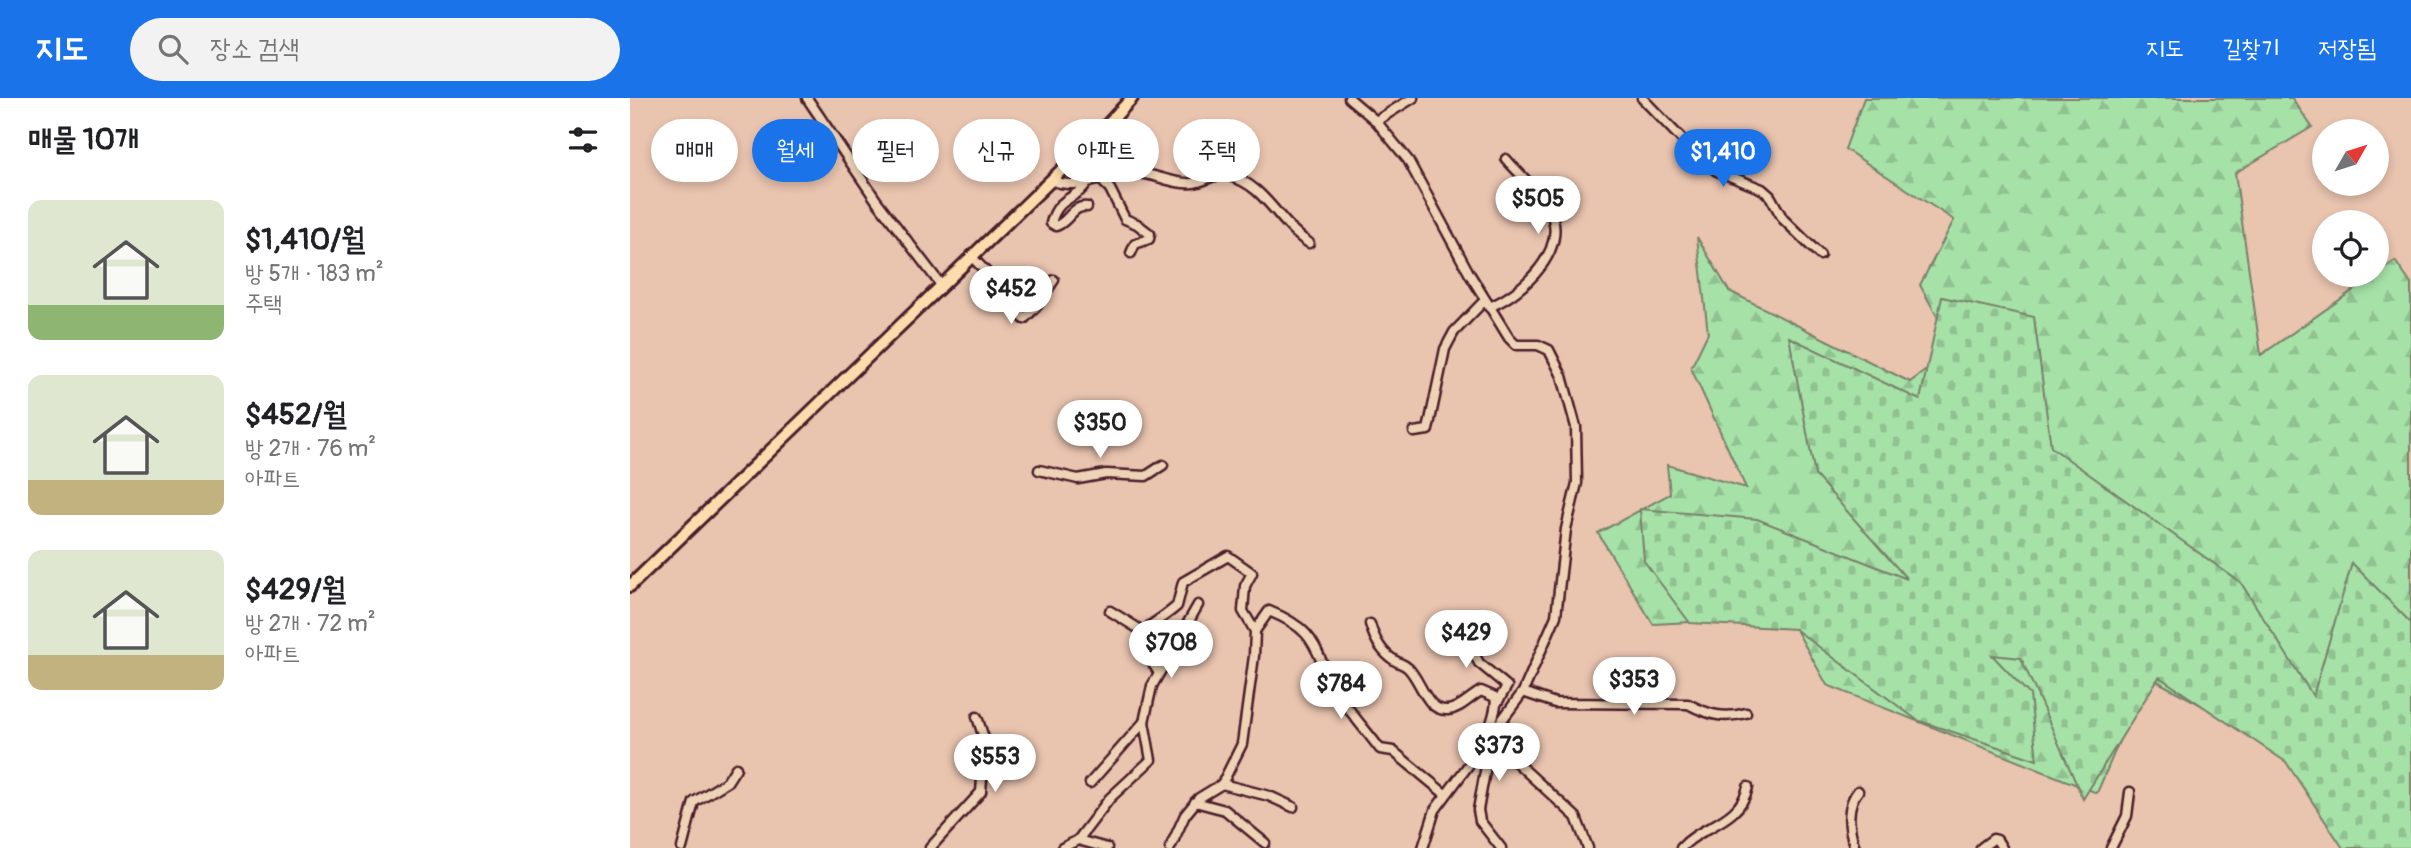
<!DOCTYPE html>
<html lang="ko">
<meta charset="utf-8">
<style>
:root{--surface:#fff;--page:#f2f2f2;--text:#202124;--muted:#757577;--accent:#1a73e8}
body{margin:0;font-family:Pangolin,"Poor Story",sans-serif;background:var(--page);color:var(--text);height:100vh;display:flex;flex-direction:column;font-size:26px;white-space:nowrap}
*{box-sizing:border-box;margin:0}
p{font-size:23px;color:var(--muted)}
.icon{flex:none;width:38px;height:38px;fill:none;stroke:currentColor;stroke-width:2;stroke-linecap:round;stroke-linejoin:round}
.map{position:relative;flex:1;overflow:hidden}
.panel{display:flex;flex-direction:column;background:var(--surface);width:630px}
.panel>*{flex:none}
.guide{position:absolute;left:21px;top:21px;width:665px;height:63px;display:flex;gap:14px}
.needle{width:46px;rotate:51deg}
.tools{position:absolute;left:1682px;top:21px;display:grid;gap:14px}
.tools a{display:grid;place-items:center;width:77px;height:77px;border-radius:50%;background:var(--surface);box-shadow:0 4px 10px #0003;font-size:35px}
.price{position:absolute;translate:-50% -60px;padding:0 16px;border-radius:24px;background:#fff;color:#222;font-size:23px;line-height:46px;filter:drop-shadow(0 2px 4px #0008)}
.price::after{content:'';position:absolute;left:50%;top:42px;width:21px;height:16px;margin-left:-10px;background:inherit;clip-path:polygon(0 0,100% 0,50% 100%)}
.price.selected{background:var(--accent);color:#fff}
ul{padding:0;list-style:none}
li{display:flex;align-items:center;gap:21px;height:175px;padding:0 28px}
li span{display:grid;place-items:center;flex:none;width:196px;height:140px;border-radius:14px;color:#555}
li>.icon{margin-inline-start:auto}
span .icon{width:84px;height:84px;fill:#fffc;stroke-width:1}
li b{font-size:30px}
h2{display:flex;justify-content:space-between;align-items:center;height:84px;padding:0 28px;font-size:30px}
.tag{padding:0 24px;border-radius:32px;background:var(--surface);box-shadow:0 4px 10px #0003;font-size:24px;line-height:63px}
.tag.selected{background:var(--accent);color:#fff}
header{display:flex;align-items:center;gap:42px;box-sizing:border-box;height:98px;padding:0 35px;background:var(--accent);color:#fff}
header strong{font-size:33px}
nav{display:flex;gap:38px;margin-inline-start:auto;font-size:24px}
.search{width:490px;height:63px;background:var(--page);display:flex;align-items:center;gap:18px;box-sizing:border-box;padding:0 24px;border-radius:38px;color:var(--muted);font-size:26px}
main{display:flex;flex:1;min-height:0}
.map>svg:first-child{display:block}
.forest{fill:url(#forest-firs);stroke:#78806a;stroke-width:2}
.cemetery{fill:url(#cemetery-stones);stroke:#78806a;stroke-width:2}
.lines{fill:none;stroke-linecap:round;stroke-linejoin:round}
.minor-casing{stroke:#4a1f2b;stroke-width:13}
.major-casing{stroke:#4a1f2b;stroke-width:16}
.minor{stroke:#efd3b6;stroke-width:8}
.major{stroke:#fcdcac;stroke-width:10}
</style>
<header>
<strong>지도</strong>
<div class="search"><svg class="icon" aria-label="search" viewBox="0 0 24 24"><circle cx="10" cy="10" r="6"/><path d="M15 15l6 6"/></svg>장소 검색</div>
<nav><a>지도</a><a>길찾기</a><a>저장됨</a></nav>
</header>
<main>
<section class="panel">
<h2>매물 10개<svg class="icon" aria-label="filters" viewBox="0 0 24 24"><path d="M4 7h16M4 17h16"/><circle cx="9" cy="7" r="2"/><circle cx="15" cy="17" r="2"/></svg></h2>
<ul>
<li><span style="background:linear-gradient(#dfe7d0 75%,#8fb573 0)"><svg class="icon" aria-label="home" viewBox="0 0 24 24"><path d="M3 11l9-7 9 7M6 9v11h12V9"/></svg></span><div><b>$1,410/월</b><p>방 5개 · 183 m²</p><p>주택</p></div></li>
<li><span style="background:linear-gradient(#dfe7d0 75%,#c2b280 0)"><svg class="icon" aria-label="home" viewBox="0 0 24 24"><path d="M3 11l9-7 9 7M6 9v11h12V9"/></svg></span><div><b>$452/월</b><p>방 2개 · 76 m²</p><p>아파트</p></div></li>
<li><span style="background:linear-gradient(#dfe7d0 75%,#c2b280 0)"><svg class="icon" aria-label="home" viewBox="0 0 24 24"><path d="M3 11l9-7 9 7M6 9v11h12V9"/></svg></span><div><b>$429/월</b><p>방 2개 · 72 m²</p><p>아파트</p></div></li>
</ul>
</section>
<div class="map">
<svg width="1781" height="750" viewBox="0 0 1781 750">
<defs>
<pattern id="forest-firs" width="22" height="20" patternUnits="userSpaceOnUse" patternTransform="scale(1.75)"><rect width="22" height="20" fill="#a6e2a8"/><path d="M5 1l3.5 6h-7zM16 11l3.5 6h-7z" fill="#90c191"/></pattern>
<pattern id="cemetery-stones" width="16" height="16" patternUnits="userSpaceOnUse" patternTransform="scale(1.75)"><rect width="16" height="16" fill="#a6e2a8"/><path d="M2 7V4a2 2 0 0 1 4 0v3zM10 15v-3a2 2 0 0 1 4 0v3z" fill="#90c191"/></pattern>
</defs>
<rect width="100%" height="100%" fill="#e9c4af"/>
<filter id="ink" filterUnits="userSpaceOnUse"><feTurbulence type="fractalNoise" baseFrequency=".0143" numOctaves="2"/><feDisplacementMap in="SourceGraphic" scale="14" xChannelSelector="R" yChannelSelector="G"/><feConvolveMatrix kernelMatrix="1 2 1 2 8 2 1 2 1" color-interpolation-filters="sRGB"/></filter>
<g filter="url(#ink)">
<path class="forest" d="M1234,0H1662L1682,29L1605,75L1631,257L1765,163L1781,186V750L1670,660L1517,578L1467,695L1197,587L1159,519L1023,526L968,435L1040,396L1037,367L1116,390L1061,270L1078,235L1067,139L1099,193L1280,284L1325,251L1290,187L1324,122L1215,51Z"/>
<path class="cemetery" d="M1312,199L1404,219L1421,349L1611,485L1683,598L1722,465L1781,525V750H1713L1656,664L1529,579L1453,701L1391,560L1362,557L1400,597L1407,662L1287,622L1165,531L1060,525L1014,463L1010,411L1127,421L1277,481L1185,377L1159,239L1290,302Z"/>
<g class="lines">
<defs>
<g id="minor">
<path d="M177,0L246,102L311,187"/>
<path d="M719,0L746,23L778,62L839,175L879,240L886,247H908L919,252L932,278L946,329L947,385L936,431L926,518L893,594L805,712L793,750"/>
<path d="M1012,0L1069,59L1087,73L1132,91L1140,98L1153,121L1190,157"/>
<path d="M746,23L783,0"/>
<path d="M421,82C448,94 478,75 505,75C525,75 543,87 563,85C575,84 585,74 599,78C636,87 649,127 679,145"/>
<path d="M471,82L480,91L495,121L507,126L520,136L519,141L505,146L501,155"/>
<path d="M457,109C442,107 439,124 426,128L421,125C428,97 448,102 458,83"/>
<path d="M341,158L382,201L394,221L406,209L424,182"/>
<path d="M859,209C892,196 941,151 919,111C910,94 889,76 876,61"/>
<path d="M784,334L798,332L815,251L824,234L855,202"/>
<path d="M409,372L448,381L476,376L516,378L533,367"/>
<path d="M480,513L514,534"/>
<path d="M740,526C744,540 751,554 764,562C768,565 774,566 778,570C791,582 796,614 818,612C830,611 840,599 851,593L865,599C869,613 857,628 858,643"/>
<path d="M625,533L639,513C691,534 682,552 707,594C719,614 736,632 750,651L763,653L815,696"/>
<path d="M834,537L849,565L877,588L867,605"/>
<path d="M529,575C497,527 515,536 547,508L553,484L598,458L622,475L615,488L613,513L625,533L624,558L612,646L592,686L569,700L555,717L540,750"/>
<path d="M893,594L925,605L1058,606C1079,617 1094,621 1116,615"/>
<path d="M854,649L886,664L946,719L958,750"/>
<path d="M854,649L858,657L848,712L850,723L871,750"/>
<path d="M460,685L514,624"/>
<path d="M592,686L639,698L663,709"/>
<path d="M565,704L595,712L635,745"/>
<path d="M448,742L477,750"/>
<path d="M52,750L64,704L97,684L106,670"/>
<path d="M300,750L351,694L355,643L347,619"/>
<path d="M432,750L448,742L480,700L521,662L514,624L522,588L568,507"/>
<path d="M1051,750C1071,727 1110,725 1118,689"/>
<path d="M1225,750C1219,732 1215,709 1228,693"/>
<path d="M1351,750L1363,741L1367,742L1372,750"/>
<path d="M1481,750L1497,718L1500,694"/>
</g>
<path id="major" d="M0,488L467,38L502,0"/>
</defs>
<use href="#minor" class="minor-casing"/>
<use href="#major" class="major-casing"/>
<use href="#minor" class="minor"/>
<use href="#major" class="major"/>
</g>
</g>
</svg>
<div class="tools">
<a><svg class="needle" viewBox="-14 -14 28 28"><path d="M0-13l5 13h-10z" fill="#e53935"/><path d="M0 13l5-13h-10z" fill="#757577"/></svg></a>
<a><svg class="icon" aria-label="locate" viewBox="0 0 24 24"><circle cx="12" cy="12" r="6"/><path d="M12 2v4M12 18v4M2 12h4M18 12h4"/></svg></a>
</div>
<b class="price selected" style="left:1093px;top:91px">$1,410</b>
<b class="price" style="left:908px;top:138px">$505</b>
<b class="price" style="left:381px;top:228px">$452</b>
<b class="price" style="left:470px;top:362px">$350</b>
<b class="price" style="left:836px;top:572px">$429</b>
<b class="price" style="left:541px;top:582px">$708</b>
<b class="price" style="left:1004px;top:619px">$353</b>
<b class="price" style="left:711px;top:623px">$784</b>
<b class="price" style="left:869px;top:685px">$373</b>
<b class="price" style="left:365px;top:696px">$553</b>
<div class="guide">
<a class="tag">매매</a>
<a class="tag selected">월세</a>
<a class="tag">필터</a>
<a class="tag">신규</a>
<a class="tag">아파트</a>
<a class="tag">주택</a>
</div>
</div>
</main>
